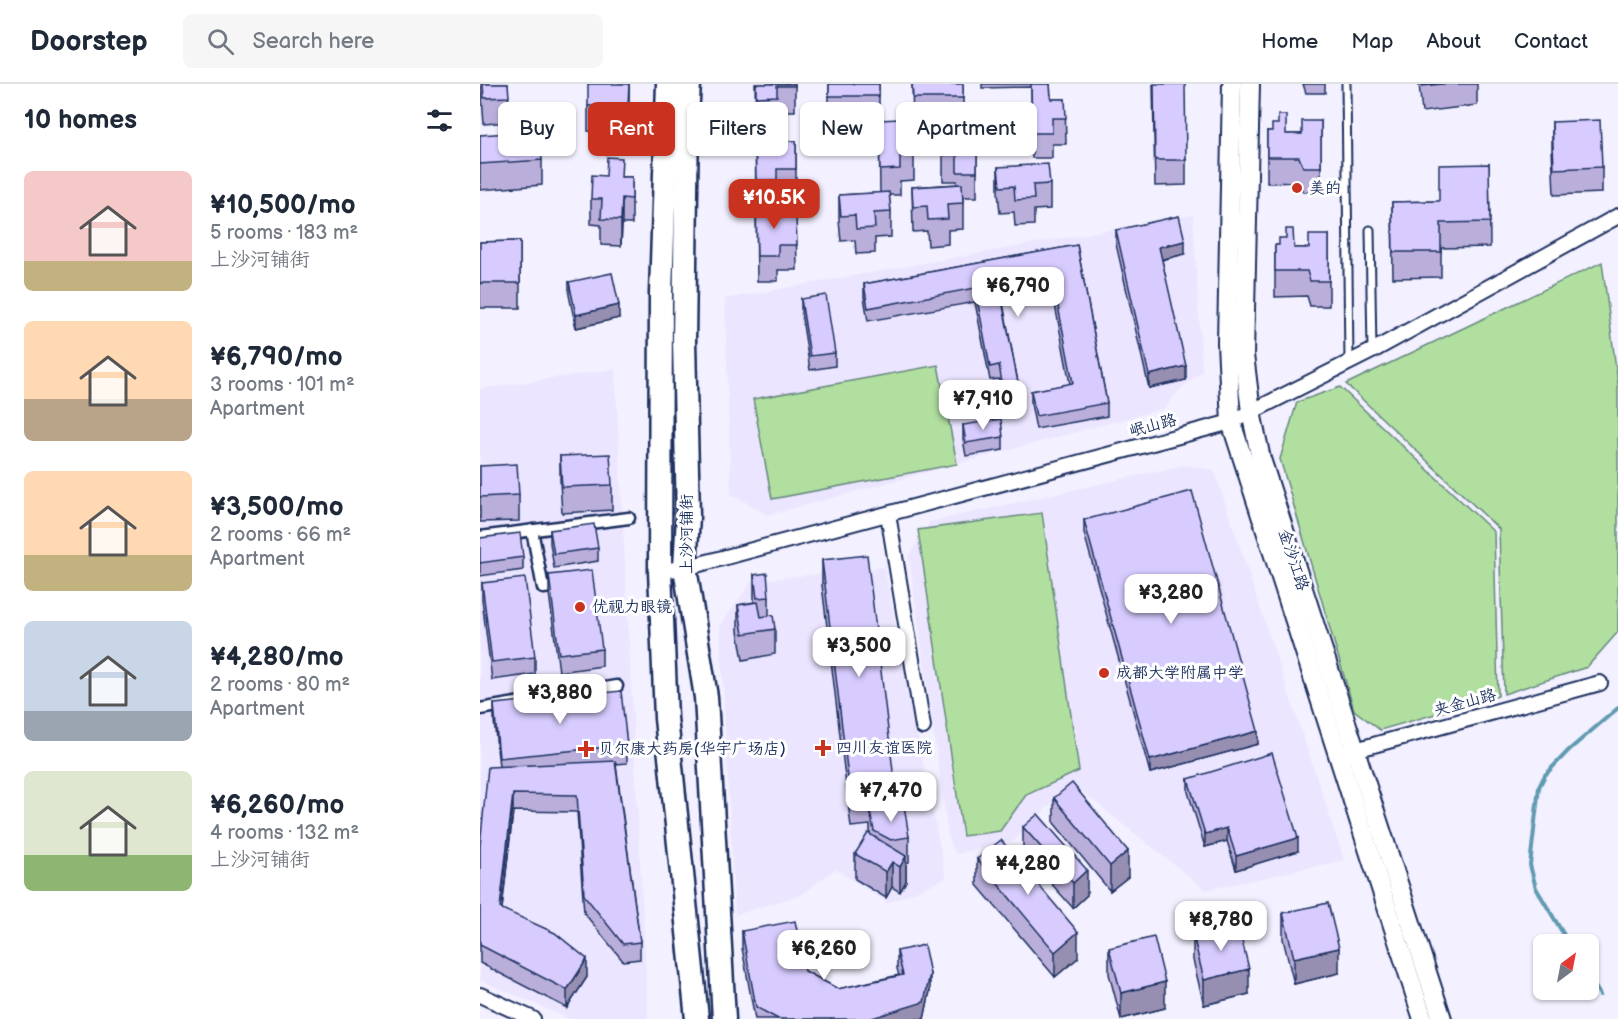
<!DOCTYPE html>
<meta charset="utf-8">
<style>
:root{--surface:#fff;--page:#f6f6f7;--text:#1f2937;--muted:#747a83;--line:#e0e1e3;--accent:#c8321e}
body{margin:0;font-family:"Balsamiq Sans","LXGW WenKai TC",sans-serif;background:var(--page);color:var(--text);height:100vh;display:flex;flex-direction:column;font-size:22px;white-space:nowrap}
*{box-sizing:border-box;margin:0}
p{font-size:20px;color:var(--muted)}
.icon{flex:none;width:33px;height:33px;fill:none;stroke:currentColor;stroke-width:2;stroke-linecap:round;stroke-linejoin:round}
.map{position:relative;flex:1;overflow:hidden}
.details{display:flex;flex-direction:column;background:var(--surface);width:480px}
.details>*{flex:none}
.banner{position:absolute;left:18px;top:18px;width:570px;height:54px;display:flex;gap:12px}
.needle{width:39px;rotate:32deg}
.tools{position:absolute;left:1053px;top:850px;display:grid;gap:12px}
.tools a{display:grid;place-items:center;width:66px;height:66px;border-radius:9px;background:var(--surface);box-shadow:0 2px 4px #0004;font-size:30px}
.price{position:absolute;translate:-50% -51px;padding:0 14px;border-radius:12px;background:#fff;color:#222;font-size:20px;line-height:39px;filter:drop-shadow(0 2px 3px #0008)}
.price::after{content:'';position:absolute;left:50%;top:36px;width:18px;height:14px;margin-left:-9px;background:inherit;clip-path:polygon(0 0,100% 0,50% 100%)}
.price.active{background:var(--accent);color:#fff}
ul{padding:0;list-style:none}
li{display:flex;align-items:center;gap:18px;height:150px;padding:0 24px}
li span{display:grid;place-items:center;flex:none;width:168px;height:120px;border-radius:9px;color:#555}
li>.icon{margin-inline-start:auto}
span .icon{width:72px;height:72px;fill:#fffc;stroke-width:1}
li b{font-size:26px}
h2{display:flex;justify-content:space-between;align-items:center;height:72px;padding:0 24px;font-size:26px}
.pill{padding:0 21px;border-radius:9px;background:var(--surface);box-shadow:0 2px 4px #0004;font-size:21px;line-height:54px}
.pill.active{background:var(--accent);color:#fff}
header{display:flex;align-items:center;gap:36px;box-sizing:border-box;height:84px;padding:0 30px;background:var(--surface);border-bottom:2px solid var(--line)}
header strong{font-size:28px}
nav{display:flex;gap:33px;margin-inline-start:auto;font-size:21px}
.search{width:420px;height:54px;background:var(--page);display:flex;align-items:center;gap:15px;box-sizing:border-box;padding:0 21px;border-radius:9px;color:var(--muted);font-size:22px}
main{display:flex;flex:1;min-height:0}
.map>svg:first-child{display:block}
.built{fill:#ebe5ff}
.green{fill:#b0df9f;stroke:#66877e;stroke-width:1.5}
.lines{fill:none;stroke-linecap:round;stroke-linejoin:round}
.stream{stroke:#619ab1;stroke-width:4}
.service-casing{stroke:#1b2f5e;stroke-width:11}
.pedestrian-casing{stroke:#1b2f5e;stroke-width:15}
.minor-casing{stroke:#1b2f5e;stroke-width:18}
.tertiary-casing{stroke:#1b2f5e;stroke-width:22}
.primary-casing{stroke:#1b2f5e;stroke-width:27}
.service{stroke:#fff;stroke-width:7}
.pedestrian{stroke:#fff;stroke-width:10}
.minor{stroke:#fff;stroke-width:14}
.tertiary{stroke:#fff;stroke-width:18}
.primary{stroke:#fff;stroke-width:22}
.wall{fill:#baafdb;stroke:#1b2f5e;stroke-width:1.5}
.shaded-wall{fill:#978fb2;stroke:#1b2f5e;stroke-width:1.5}
.building{fill:#d8ccff;stroke:#1b2f5e;stroke-width:1.5}
.poi-dot{fill:#c8321e;stroke:#fff;stroke-width:2}
.labels{text-anchor:middle;dominant-baseline:central;stroke-width:6;stroke-linejoin:round;paint-order:stroke}
.poi-label{font-size:16px;fill:#1b2f5e;stroke:#fff;text-anchor:start}
.street-label{font-size:16px;fill:#1b2f5e;stroke:#fff}
</style>
<header>
<strong>Doorstep</strong>
<div class="search"><svg class="icon" aria-label="search" viewBox="0 0 24 24"><circle cx="10" cy="10" r="6"/><path d="M15 15l6 6"/></svg>Search here</div>
<nav><a>Home</a><a>Map</a><a>About</a><a>Contact</a></nav>
</header>
<main>
<section class="details">
<h2>10 homes<svg class="icon" aria-label="filters" viewBox="0 0 24 24"><path d="M4 7h16M4 17h16"/><circle cx="9" cy="7" r="2"/><circle cx="15" cy="17" r="2"/></svg></h2>
<ul>
<li><span style="background:linear-gradient(#f6c9c9 75%,#c2b280 0)"><svg class="icon" aria-label="home" viewBox="0 0 24 24"><path d="M3 11l9-7 9 7M6 9v11h12V9"/></svg></span><div><b>¥10,500/mo</b><p>5 rooms · 183 m²</p><p>上沙河铺街</p></div></li>
<li><span style="background:linear-gradient(#ffd9b3 65%,#b9a48a 0)"><svg class="icon" aria-label="home" viewBox="0 0 24 24"><path d="M3 11l9-7 9 7M6 9v11h12V9"/></svg></span><div><b>¥6,790/mo</b><p>3 rooms · 101 m²</p><p>Apartment</p></div></li>
<li><span style="background:linear-gradient(#ffd9b3 70%,#c2b280 0)"><svg class="icon" aria-label="home" viewBox="0 0 24 24"><path d="M3 11l9-7 9 7M6 9v11h12V9"/></svg></span><div><b>¥3,500/mo</b><p>2 rooms · 66 m²</p><p>Apartment</p></div></li>
<li><span style="background:linear-gradient(#c9d6e8 75%,#9aa5b1 0)"><svg class="icon" aria-label="home" viewBox="0 0 24 24"><path d="M3 11l9-7 9 7M6 9v11h12V9"/></svg></span><div><b>¥4,280/mo</b><p>2 rooms · 80 m²</p><p>Apartment</p></div></li>
<li><span style="background:linear-gradient(#dfe7d0 70%,#8fb573 0)"><svg class="icon" aria-label="home" viewBox="0 0 24 24"><path d="M3 11l9-7 9 7M6 9v11h12V9"/></svg></span><div><b>¥6,260/mo</b><p>4 rooms · 132 m²</p><p>上沙河铺街</p></div></li>
</ul>
</section>
<div class="map">
<svg width="1138" height="935" viewBox="0 0 1138 935">
<rect width="100%" height="100%" fill="#f3f0ff"/>
<filter id="ink" filterUnits="userSpaceOnUse"><feTurbulence type="fractalNoise" baseFrequency=".0167" numOctaves="2"/><feDisplacementMap in="SourceGraphic" scale="12" xChannelSelector="R" yChannelSelector="G"/><feConvolveMatrix kernelMatrix="1 2 1 2 8 2 1 2 1" color-interpolation-filters="sRGB"/></filter>
<g filter="url(#ink)">
<g class="built">
<path d="M713,131L722,287L699,306L685,324L288,431L251,410L245,215Z"/>
<path d="M135,285L168,935H90L0,896V305Z"/>
<path d="M704,381L734,386L864,776L726,806L600,706L579,712L534,757L476,770L469,757L429,472L450,438Z"/>
<path d="M404,483L466,794L408,819L355,785L321,811L255,831L240,542L272,497Z"/>
</g>
<g class="green">
<path d="M1122,178L1138,300V548L1107,583L1024,610L1019,445L866,300Z"/>
<path d="M458,281L477,380L292,415L273,315Z"/>
<path d="M860,303L1014,448L1018,612L900,646L874,626L800,375L817,318Z"/>
<path d="M562,429L599,687L546,711L520,747L483,752L438,446Z"/>
</g>
<g class="lines">
<g class="stream">
<path d="M1090,861L1056,804L1050,781L1059,703L1065,691L1089,666L1138,624"/>
<path d="M1108,891L1120,911"/>
</g>
<defs>
<g id="service">
<path d="M866,0L869,279"/>
<path d="M890,146L892,267"/>
</g>
<g id="pedestrian">
<path d="M52,446L63,504L81,502"/>
<path d="M0,453L149,434"/>
<path d="M0,625L137,602"/>
</g>
<g id="minor">
<path d="M408,430L443,643"/>
<path d="M180,487L205,484L751,338L892,267L1138,132"/>
<path d="M868,668L1120,599"/>
<path d="M0,911L53,935"/>
</g>
<g id="tertiary">
<path d="M752,0L747,259L751,338L943,935"/>
<path d="M770,0L764,271L771,328L781,375L962,935"/>
</g>
<g id="primary">
<path d="M188,0L181,209L180,487L186,634L217,935"/>
<path d="M209,0L207,32L204,257L208,432L205,484L226,613L244,935"/>
</g>
</defs>
<use href="#service" class="service-casing"/>
<use href="#pedestrian" class="pedestrian-casing"/>
<use href="#minor" class="minor-casing"/>
<use href="#tertiary" class="tertiary-casing"/>
<use href="#primary" class="primary-casing"/>
<use href="#service" class="service"/>
<use href="#pedestrian" class="pedestrian"/>
<use href="#minor" class="minor"/>
<use href="#tertiary" class="tertiary"/>
<use href="#primary" class="primary"/>
</g>
<g class="wall">
<path d="M1,0H28L29,38L4,40Z"/>
<path d="M149,0L148,47H138L137,69L118,68V48L108,47V22Z"/>
<path d="M275,0H315V27H297V38H276Z"/>
<path d="M349,0H399V36L419,52H434V96L420,97V111H409L411,128V153L395,154V169L376,170L375,156L361,157L359,137V111L400,109L399,37L349,38Z"/>
<path d="M432,0H483V38H497V113H483V145L468,146V160L448,162L447,147L433,148L432,103L477,100V97H463V52H477V39H433Z"/>
<path d="M502,0H570L571,15H585L586,60H572V74H552L551,3L502,4Z"/>
<path d="M673,0L706,76V101L675,102Z"/>
<path d="M823,0H845V9H826Z"/>
<path d="M939,0H997V21L942,28Z"/>
<path d="M841,37V108H823L819,98L787,99V47L806,50H822Z"/>
<path d="M1072,38L1122,83V109L1074,111L1072,64Z"/>
<path d="M275,44L298,57H316V110H297V120L299,133H316L317,186H298V197H277Z"/>
<path d="M0,51L62,76V101L0,106Z"/>
<path d="M1009,80L1010,163L961,164V193L913,194L912,118L959,117Z"/>
<path d="M518,83L570,100V125L554,126V141L535,142L534,128L520,129L518,108Z"/>
<path d="M142,93H152V140H142L141,162L121,161V141L111,140V115Z"/>
<path d="M636,146L705,170L682,176L706,296L669,304L636,160Z"/>
<path d="M849,151V222H830L827,212L795,213V161L814,164H829Z"/>
<path d="M40,157V224H0V158Z"/>
<path d="M597,161L627,319V332L556,345L551,320V307L590,300L572,205L522,214L541,314V327L525,330L519,295L510,296L495,218L388,237L384,213V200Z"/>
<path d="M89,198L139,234L96,244L89,211Z"/>
<path d="M321,215L355,269V282L330,286L321,228Z"/>
<path d="M483,341L523,353V366L486,372L483,355Z"/>
<path d="M80,372L132,401V426L82,429L80,398Z"/>
<path d="M0,382L39,411V437L0,438Z"/>
<path d="M604,436L778,660L670,689L604,449Z"/>
<path d="M70,446L118,464V477L74,484L70,459Z"/>
<path d="M0,454L43,473V486L0,492Z"/>
<path d="M342,476L416,712V723L429,753V778L426,779V797L420,808L412,803L406,814L375,795V770L390,750V741L371,743L342,501Z"/>
<path d="M69,491L122,565V582L79,588L69,509Z"/>
<path d="M274,491L289,513V532L295,545V570L263,576L258,547V521L274,518Z"/>
<path d="M2,499L55,573V590L12,596L2,516Z"/>
<path d="M14,620L147,661V679L136,680L160,858V875L143,877L104,829L97,728L33,727L22,825L107,893L87,924L0,879V762L19,682L14,637Z"/>
<path d="M708,695L818,767L756,786L747,757L725,763L708,708Z"/>
<path d="M574,714L648,793L630,807L574,739Z"/>
<path d="M543,743L607,811L593,824L543,768Z"/>
<path d="M497,775L598,874L575,893L497,801Z"/>
<path d="M803,829L859,889L814,900L803,855Z"/>
<path d="M262,847L325,887L358,905L419,891L417,885V867L450,907L444,935H275L262,864Z"/>
<path d="M713,851L769,910L724,921L713,876Z"/>
<path d="M629,864L685,924L641,935L629,890Z"/>
</g>
<g class="shaded-wall">
<path d="M149,0V26L148,47V22Z"/>
<path d="M138,21V47L137,69V43Z"/>
<path d="M142,114V140L141,162V136Z"/>
<path d="M705,157V170L679,176V163Z"/>
<path d="M139,221V234L96,244V231Z"/>
<path d="M706,282V296L669,304V291Z"/>
<path d="M778,647V660L670,689V676Z"/>
<path d="M33,710V727L20,842V824Z"/>
<path d="M747,744V757L725,763V750Z"/>
<path d="M818,754V767L756,786V772Z"/>
<path d="M648,767V793L630,807V782Z"/>
<path d="M426,772V797L420,808V783Z"/>
<path d="M412,778V803L406,814V788Z"/>
<path d="M607,786V811L593,824V799Z"/>
<path d="M598,848V874L575,893V868Z"/>
<path d="M859,864V889L814,900V874Z"/>
<path d="M107,875V893L87,924V906Z"/>
<path d="M769,885V910L724,921V896Z"/>
<path d="M450,890V907L444,935H389Z"/>
<path d="M685,898V924L641,935V909Z"/>
</g>
<g class="building">
<path d="M3,0H28L29,13L4,14Z"/>
<path d="M108,0H149L148,22L138,21L137,43L118,42L119,22H108Z"/>
<path d="M276,0H315V2H297V12L276,13Z"/>
<rect x="349" y="0" width="50" height="12"/>
<path d="M432,0H483V14H433Z"/>
<path d="M551,0H570L571,15H585L586,34H572V49H552Z"/>
<path d="M674,0H705L706,76H675Z"/>
<path d="M942,0H962L942,2Z"/>
<path d="M798,31H806V50H822V37H841V83H823L819,73H787V47H792V40H798Z"/>
<path d="M419,35V52H434V71H420V85L400,86L399,36Z"/>
<path d="M1120,36L1122,83L1074,85L1072,38Z"/>
<path d="M477,38H497V88H477V71H463V52H477Z"/>
<path d="M275,44H298V57H316V85H297V96H276Z"/>
<path d="M60,47L62,76L0,80V51Z"/>
<path d="M127,73L142,74L141,93H152V115L142,114L141,136L121,135L122,115H111L112,91L126,92Z"/>
<path d="M568,80L570,100L553,101L554,115L535,116L534,102L520,103L518,83Z"/>
<path d="M1009,80L1010,138L961,139V168H913L912,118L959,117V81Z"/>
<path d="M482,100L483,119L467,120L468,135L448,136L447,122L433,123L432,103Z"/>
<path d="M409,108L411,128L394,129L395,144L376,145L375,131L361,132L359,111Z"/>
<path d="M276,119L299,120V133H316L317,161H298V172H277Z"/>
<path d="M699,132L705,157L679,163L706,282L669,291L636,146Z"/>
<path d="M806,145H813L814,164H829V151H849V197H830L827,187H795V161H799V154H806Z"/>
<path d="M40,157V199H0V158Z"/>
<path d="M597,161L627,319L556,332L551,307L593,299L572,191L519,201L541,314L525,317L519,281L510,283L495,204L388,224L384,200Z"/>
<path d="M132,189L139,221L96,231L89,198Z"/>
<path d="M346,211L355,269L330,272L321,215Z"/>
<path d="M521,335L523,353L486,359L483,341Z"/>
<path d="M130,370L132,401L82,403L80,372Z"/>
<path d="M37,380L39,411L0,413V382Z"/>
<path d="M712,407L778,647L670,676L604,436Z"/>
<path d="M114,440L118,464L74,470L70,446Z"/>
<path d="M40,449L43,473L0,479V454Z"/>
<path d="M387,471L416,712L371,718L342,476Z"/>
<path d="M112,486L122,565L79,570L69,491Z"/>
<path d="M287,489L289,513L277,514L274,491Z"/>
<path d="M45,494L55,573L12,578L2,499Z"/>
<path d="M278,518L281,533L293,531L295,545L263,550L258,521Z"/>
<path d="M141,607L147,661L19,674L14,620Z"/>
<path d="M792,669L818,754L756,772L747,744L725,750L708,695Z"/>
<path d="M135,677L160,858L143,860L104,811L97,711L33,710L20,824L75,849L107,875L87,906L0,861V762L8,683Z"/>
<path d="M592,699L648,767L630,782L574,714Z"/>
<path d="M424,721L429,753L411,756L394,747L390,727Z"/>
<path d="M558,730L607,786L593,799L543,743Z"/>
<path d="M388,749L426,772L420,783L412,778L406,788L375,770Z"/>
<path d="M521,756L598,848L575,868L497,775Z"/>
<path d="M848,819L859,864L814,874L803,829Z"/>
<path d="M315,837L325,887L358,905L423,891L417,867L444,861L450,890L444,918L389,935H298L276,923L262,847Z"/>
<path d="M758,840L769,885L724,896L713,851Z"/>
<path d="M674,853L685,898L641,909L629,864Z"/>
</g>
</g>
<g class="poi-dot">
<circle cx="817" cy="104" r="6"/>
<circle cx="100" cy="523" r="6"/>
<circle cx="624" cy="589" r="6"/>
<path d="M340 655h6v6h6v6h-6v6h-6v-6h-6v-6h6z"/>
<path d="M103 656h6v6h6v6h-6v6h-6v-6h-6v-6h6z"/>
</g>
<g class="labels">
<g class="poi-label">
<text x="829" y="104">美的</text>
<text x="112" y="523">优视力眼镜</text>
<text x="636" y="589">成都大学附属中学</text>
<text x="356" y="664">四川友谊医院</text>
<text x="118" y="665">贝尔康大药房(华宇广场店)</text>
</g>
<g class="street-label">
<text transform="translate(673 342) rotate(-15)">岷山路</text>
<text transform="translate(207 450) rotate(-90)">上沙河铺街</text>
<text transform="translate(813 476) rotate(72)">金沙江路</text>
<text transform="translate(985 619) rotate(-15)">夹金山路</text>
</g>
</g>
</svg>
<div class="tools">
<a><svg class="needle" viewBox="-14 -14 28 28"><path d="M0-13l5 13h-10z" fill="#e53935"/><path d="M0 13l5-13h-10z" fill="#747a83"/></svg></a>
</div>
<b class="price active" style="left:294px;top:146px">¥10.5K</b>
<b class="price" style="left:538px;top:234px">¥6,790</b>
<b class="price" style="left:503px;top:347px">¥7,910</b>
<b class="price" style="left:691px;top:541px">¥3,280</b>
<b class="price" style="left:379px;top:594px">¥3,500</b>
<b class="price" style="left:80px;top:641px">¥3,880</b>
<b class="price" style="left:411px;top:739px">¥7,470</b>
<b class="price" style="left:548px;top:812px">¥4,280</b>
<b class="price" style="left:741px;top:868px">¥8,780</b>
<b class="price" style="left:344px;top:897px">¥6,260</b>
<div class="banner">
<a class="pill">Buy</a>
<a class="pill active">Rent</a>
<a class="pill">Filters</a>
<a class="pill">New</a>
<a class="pill">Apartment</a>
</div>
</div>
</main>
